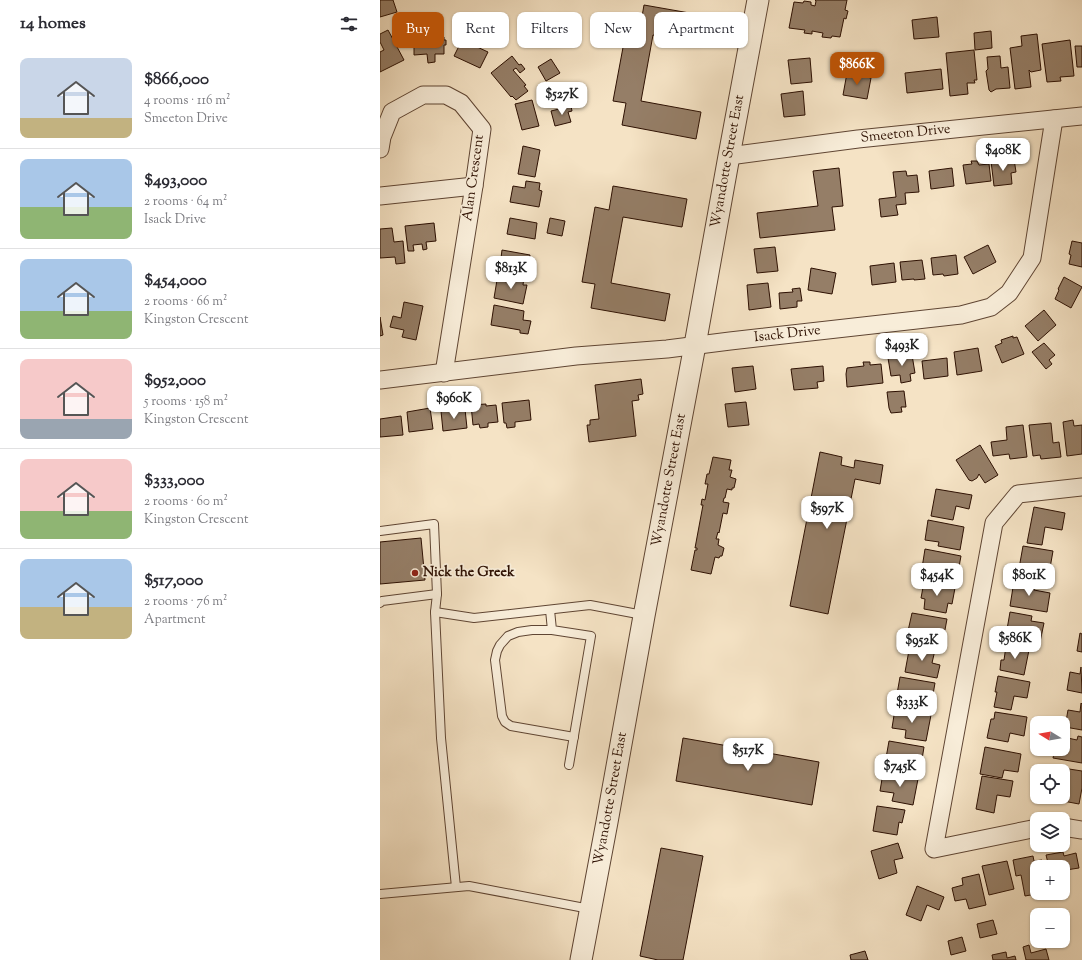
<!DOCTYPE html>
<meta charset="utf-8">
<style>
:root{--surface:#fff;--page:#f2f2f3;--text:#2b2b33;--muted:#7c7c81;--line:#e1e1e2;--accent:#b45309}
body{margin:0;font-family:"Sorts Mill Goudy",serif;background:var(--page);color:var(--text);height:100vh;display:flex;flex-direction:column;font-size:15px;white-space:nowrap}
*{box-sizing:border-box;margin:0}
p{font-size:13px;color:var(--muted)}
.icon{flex:none;width:22px;height:22px;fill:none;stroke:currentColor;stroke-width:2;stroke-linecap:round;stroke-linejoin:round}
.map{position:relative;flex:1;overflow:hidden}
.drawer{display:flex;flex-direction:column;background:var(--surface);width:380px}
.drawer>*{flex:none}
.guide{position:absolute;left:12px;top:12px;width:380px;height:36px;display:flex;gap:8px}
.needle{width:26px;rotate:281deg}
.controls{position:absolute;left:650px;top:716px;display:grid;gap:8px}
.controls a{display:grid;place-items:center;width:40px;height:40px;border-radius:8px;background:var(--surface);box-shadow:0 1px 3px #0004;font-size:20px}
.price{position:absolute;translate:-50% -34px;padding:0 9px;border-radius:8px;background:#fff;color:#222;font-size:13px;line-height:26px;filter:drop-shadow(0 1px 2px #0008)}
.price::after{content:'';position:absolute;left:50%;top:24px;width:12px;height:9px;margin-left:-6px;background:inherit;clip-path:polygon(0 0,100% 0,50% 100%)}
.price.selected{background:var(--accent);color:#fff}
ul{padding:0;list-style:none}
li{display:flex;align-items:center;gap:12px;height:100px;padding:0 20px}
li+li{border-top:1px solid var(--line)}
li span{display:grid;place-items:center;flex:none;width:112px;height:80px;border-radius:8px;color:#555}
li>.icon{margin-inline-start:auto}
span .icon{width:48px;height:48px;fill:#fffc;stroke-width:1}
li b{font-size:17px}
h2{display:flex;justify-content:space-between;align-items:center;height:48px;padding:0 20px;font-size:17px}
.pill{padding:0 14px;border-radius:8px;background:var(--surface);box-shadow:0 1px 3px #0004;font-size:14px;line-height:36px}
.pill.selected{background:var(--accent);color:#fff}
main{display:flex;flex:1;min-height:0}
.map>svg:first-child{display:block}
.building{fill:#957e67;stroke:#2d1002}
.lines{fill:none;stroke-linecap:round;stroke-linejoin:round}
.service-casing{stroke:#5f4533;stroke-width:10}
.minor-casing{stroke:#5f4533;stroke-width:19}
.tertiary-casing{stroke:#5f4533;stroke-width:23}
.service{stroke:#f8edd9;stroke-width:8}
.minor{stroke:#f8edd9;stroke-width:17}
.tertiary{stroke:#f8edd9;stroke-width:21}
.poi-dot{fill:#8f2418;stroke:#f8edd9;stroke-width:1.5}
.labels{text-anchor:middle;dominant-baseline:central;stroke-width:3.5;stroke-linejoin:round;paint-order:stroke}
.street-label{font-size:14px;fill:#2d1002;stroke:#f8edd9}
.poi-label{font-size:14px;font-weight:bold;fill:#2d1002;stroke:#f8edd9;text-anchor:start}
</style>
<main>
<section class="drawer">
<h2>14 homes<svg class="icon" aria-label="filters" viewBox="0 0 24 24"><path d="M4 7h16M4 17h16"/><circle cx="9" cy="7" r="2"/><circle cx="15" cy="17" r="2"/></svg></h2>
<ul>
<li><span style="background:linear-gradient(#c9d6e8 75%,#c2b280 0)"><svg class="icon" aria-label="home" viewBox="0 0 24 24"><path d="M3 11l9-7 9 7M6 9v11h12V9"/></svg></span><div><b>$866,000</b><p>4 rooms · 116 m²</p><p>Smeeton Drive</p></div></li>
<li><span style="background:linear-gradient(#a9c7e8 60%,#8fb573 0)"><svg class="icon" aria-label="home" viewBox="0 0 24 24"><path d="M3 11l9-7 9 7M6 9v11h12V9"/></svg></span><div><b>$493,000</b><p>2 rooms · 64 m²</p><p>Isack Drive</p></div></li>
<li><span style="background:linear-gradient(#a9c7e8 65%,#8fb573 0)"><svg class="icon" aria-label="home" viewBox="0 0 24 24"><path d="M3 11l9-7 9 7M6 9v11h12V9"/></svg></span><div><b>$454,000</b><p>2 rooms · 66 m²</p><p>Kingston Crescent</p></div></li>
<li><span style="background:linear-gradient(#f6c9c9 75%,#9aa5b1 0)"><svg class="icon" aria-label="home" viewBox="0 0 24 24"><path d="M3 11l9-7 9 7M6 9v11h12V9"/></svg></span><div><b>$952,000</b><p>5 rooms · 158 m²</p><p>Kingston Crescent</p></div></li>
<li><span style="background:linear-gradient(#f6c9c9 65%,#8fb573 0)"><svg class="icon" aria-label="home" viewBox="0 0 24 24"><path d="M3 11l9-7 9 7M6 9v11h12V9"/></svg></span><div><b>$333,000</b><p>2 rooms · 60 m²</p><p>Kingston Crescent</p></div></li>
<li><span style="background:linear-gradient(#a9c7e8 60%,#c2b280 0)"><svg class="icon" aria-label="home" viewBox="0 0 24 24"><path d="M3 11l9-7 9 7M6 9v11h12V9"/></svg></span><div><b>$517,000</b><p>2 rooms · 76 m²</p><p>Apartment</p></div></li>
</ul>
</section>
<div class="map">
<svg width="702" height="960" viewBox="0 0 702 960">
<rect width="100%" height="100%" fill="#f5e3c5"/>
<filter id="stains"><feTurbulence type="fractalNoise" baseFrequency=".005" numOctaves="4"/><feColorMatrix values="0 0 0 0 .2 0 0 0 0 .09 0 0 0 0 .02 0 0 0 .5 -.17"/></filter>
<radialGradient id="worn" r=".72"><stop offset=".6" stop-color="#630" stop-opacity="0"/><stop offset="1" stop-color="#630" stop-opacity=".3"/></radialGradient>
<g class="building">
<path d="M0,0H13L17,12L0,17Z"/>
<path d="M435,0H467L465,10L468,11L466,19L464,18L460,37L452,36L451,38L442,37L443,33L432,31V34L424,33L425,30L409,28L414,2L423,3L424,1L431,2V5L435,6L436,1Z"/>
<path d="M264,5L338,18L333,45L273,35L261,101L321,112L316,139L242,125L246,103L233,101L247,26L260,28Z"/>
<path d="M557,17L559,37L534,39L532,20Z"/>
<path d="M54,28V37H64V40H66V45H64V54H55V62L48,63L47,54L34,55V39H30L29,29Z"/>
<path d="M8,30L24,60L0,72V52L4,50L0,42V34Z"/>
<path d="M611,31L612,48L595,50L594,33Z"/>
<path d="M657,34L661,70L651,72L649,70L651,87L635,89L630,48L642,46L641,36Z"/>
<path d="M82,40L108,52L100,68L74,56Z"/>
<path d="M690,40L694,76L680,77L681,81L667,82L662,44Z"/>
<path d="M695,46H702V67H697Z"/>
<path d="M594,50L597,80H594L595,83H587L588,94L570,96L566,53Z"/>
<path d="M132,56L139,65L141,64L145,69L140,73L136,68L133,70L146,85L144,86L148,91L136,100L132,96L131,97L111,73Z"/>
<path d="M620,56L621,68L628,67L630,88L616,89L611,92L609,90L606,71L608,69L607,57Z"/>
<path d="M430,58L432,82L411,84L408,60Z"/>
<path d="M171,59L180,73L166,81L158,67Z"/>
<path d="M561,69L563,89L527,93L525,73Z"/>
<path d="M467,73L491,78L487,99L463,95Z"/>
<path d="M423,91L425,115L404,117L401,94Z"/>
<path d="M152,100L159,126L142,130L135,104Z"/>
<path d="M191,106L192,111L188,112L191,122L175,126L171,111Z"/>
<path d="M143,146L160,150L155,177L138,174Z"/>
<path d="M634,159L636,172L631,173L632,184L614,186L611,161Z"/>
<path d="M591,161H597L599,165L609,164L611,181L586,184L583,165L592,164Z"/>
<path d="M459,168L463,206L452,207L455,230L380,238L377,213L438,206L433,171Z"/>
<path d="M572,168L574,186L551,189L549,171Z"/>
<path d="M526,171L527,176L537,175L539,192L525,193L526,204L516,205L518,215L501,217L499,199L516,197L513,172Z"/>
<path d="M146,181L160,183L159,190L162,191L159,207L130,202L133,186L145,188Z"/>
<path d="M233,186L307,199L302,227L243,217L231,283L290,294L285,321L211,308L215,284L202,282L215,207L229,210Z"/>
<path d="M130,218L157,223L155,239L127,234Z"/>
<path d="M170,218L185,221L182,236L167,233Z"/>
<path d="M54,223L56,241L46,242L47,249L43,250L42,244L33,245L34,251H28L25,226Z"/>
<path d="M12,228L14,242L23,241L25,263L16,264L15,257L0,258V229Z"/>
<path d="M692,241L702,243V267L689,264L691,255L689,254Z"/>
<path d="M608,245L616,262L593,274L584,257Z"/>
<path d="M395,247L398,271L377,273L374,249Z"/>
<path d="M122,250L150,255L148,271L120,266Z"/>
<path d="M576,255L578,274L564,276L563,274L553,275L551,258Z"/>
<path d="M542,260L545,279L534,280V279L522,280L520,262Z"/>
<path d="M514,263L516,282L492,285L490,266Z"/>
<path d="M431,268L456,273L452,294L428,290Z"/>
<path d="M133,276L144,277L143,285H147L143,304L114,298L117,280L132,283Z"/>
<path d="M684,277L702,287L691,308L675,299L679,290L678,289Z"/>
<path d="M388,283L391,307L369,310L367,285Z"/>
<path d="M420,288L422,301H417V307L400,309L399,293L413,292L412,289Z"/>
<path d="M24,302L43,306L36,340L22,337L24,330L10,327L13,316L21,318Z"/>
<path d="M114,305L144,311L143,320L151,321L148,334L140,333V330L111,325Z"/>
<path d="M664,310L676,325L658,341L645,326Z"/>
<path d="M0,317L3,335L0,336Z"/>
<path d="M633,336V338L637,337L644,354L622,363L615,346L622,343L621,340Z"/>
<path d="M664,343L675,355L669,360L672,364L666,369L652,352Z"/>
<path d="M598,348L602,371L577,375L574,352Z"/>
<path d="M532,355L535,373L530,374L531,381L521,383L520,375L511,376L508,358Z"/>
<path d="M567,358L568,376L544,379L542,361Z"/>
<path d="M483,362H490V365L501,364L503,383L467,387L466,374L467,368L484,366Z"/>
<path d="M373,366L376,389L355,392L352,368Z"/>
<path d="M443,366L444,381L437,382L438,388L414,390L411,369Z"/>
<path d="M261,379L263,394L258,395L259,400L252,401L256,436L209,442L207,425H210V420L219,419L215,385Z"/>
<path d="M524,391L526,407H521L522,412L511,413L509,408L507,392Z"/>
<path d="M149,400L151,420L135,422V427L127,428L126,423H124L122,403Z"/>
<path d="M366,402L369,425L348,427L345,404Z"/>
<path d="M106,404V406L116,405L118,422L108,423V427L100,428L99,424L93,425L91,405Z"/>
<path d="M50,408L53,429L29,432L27,412Z"/>
<path d="M85,409L87,428L63,431L61,411Z"/>
<path d="M21,416L23,435L0,437V419Z"/>
<path d="M693,420L694,426L702,425V454L687,456L683,422Z"/>
<path d="M671,423L673,443L679,442L681,457L661,459L660,455L653,456L649,425Z"/>
<path d="M643,425L647,457L630,459L629,454L613,456L611,442L627,440L626,427Z"/>
<path d="M600,445L618,475L605,483L599,474L597,478L592,481L589,480L576,460Z"/>
<path d="M440,452L462,457L461,465L474,468L475,460L503,465L500,484L475,479L448,614L410,606Z"/>
<path d="M333,457L351,460L349,470H352L350,477L356,479L354,488H352V490L347,489L345,498H344L343,502L349,503L347,514L343,513L339,533L338,532L336,539H339L338,545L344,548L342,556H340L339,558L335,557L331,574L311,570L315,550H317V548H315L323,505H321L322,499L325,500L328,484H325L327,474H329Z"/>
<path d="M556,489L592,495L589,509L576,506L573,520L551,516Z"/>
<path d="M654,507L685,513L682,530L665,527L662,545L647,543Z"/>
<path d="M548,520L584,527L580,550L558,546L559,542L545,540Z"/>
<path d="M41,538L45,580L0,584V542Z"/>
<path d="M643,546L673,551L670,568L655,565L653,577L638,574Z"/>
<path d="M545,549L581,556L576,583L554,579L556,570L542,568Z"/>
<path d="M634,581L655,585L654,590L670,593L667,612L630,606Z"/>
<path d="M544,582L575,588L572,604L568,603L566,613L544,609L545,599L541,598Z"/>
<path d="M630,612L652,616L651,621L664,623L659,647L625,641Z"/>
<path d="M532,613L567,619L562,646L541,642L543,633L528,631Z"/>
<path d="M700,633L702,634V652L697,651Z"/>
<path d="M530,645L555,650L552,663L560,665L557,678L525,672Z"/>
<path d="M626,646L649,650L644,675L620,670L621,660H624Z"/>
<path d="M701,667L702,693L687,690L690,672L700,674Z"/>
<path d="M618,676L650,682L647,698L634,696L631,710L614,707L617,692H615Z"/>
<path d="M520,677L555,683L552,700L548,699L546,710L533,708L534,697L517,694Z"/>
<path d="M701,703L702,704V730L685,727L688,710L700,712Z"/>
<path d="M515,709L551,715L546,741L525,738L526,730L512,728Z"/>
<path d="M615,712L647,717L644,736L630,733L628,742L607,738L611,719H614Z"/>
<path d="M698,736L702,737V763L673,758L675,749H683V737L697,740Z"/>
<path d="M303,738L439,762L432,805L296,781Z"/>
<path d="M509,741L544,747L540,772L519,768L520,761L506,758Z"/>
<path d="M605,747L641,754L638,772L624,770L622,778L600,774Z"/>
<path d="M689,769L702,771V788L699,804L667,798L668,797H683V784H686Z"/>
<path d="M503,773L538,779L533,805L512,801L514,793L500,791Z"/>
<path d="M602,776L633,781L630,797L617,795L614,813L596,809Z"/>
<path d="M497,806L525,810L522,823L519,822L517,835L493,831Z"/>
<path d="M518,843L523,858L514,860L517,873L499,879L491,851Z"/>
<path d="M281,848L323,856L303,960H278L260,956Z"/>
<path d="M683,852L684,856L696,853L699,868L686,870L689,882L683,883V867H669L666,855Z"/>
<path d="M653,856L654,861L662,860L663,867H657V893H662L645,896L641,875L636,876L633,860Z"/>
<path d="M627,861L634,889L609,895L602,866Z"/>
<path d="M599,874L606,905L589,909L586,899L575,901L572,888L583,885L582,878Z"/>
<path d="M537,886L564,897L559,910L547,905L541,921L526,915Z"/>
<path d="M613,920L617,934L600,938L597,924Z"/>
<path d="M582,937L586,951L571,955L568,941Z"/>
<path d="M649,945L651,953L666,949L669,960H646L643,947Z"/>
<path d="M485,951L488,960H471L470,955Z"/>
<path d="M626,952L627,958L635,956L636,960H613L612,955Z"/>
</g>
<g class="lines">
<defs>
<g id="service">
<path d="M0,531L54,524L57,594L55,612L61,738L76,887"/>
<path d="M0,603L2,601L57,594"/>
<path d="M170,610L172,630L211,636L189,765"/>
<path d="M55,612L94,618L210,605L263,615"/>
<path d="M172,630H152L138,632L128,636L120,645L117,651L115,660L122,716L125,722L131,726L194,737"/>
<path d="M0,894L89,886L210,909"/>
</g>
<g id="minor">
<path d="M0,149L2,137L12,112L43,95H66L81,103L102,129L94,186L64,373"/>
<path id="s1" d="M349,156L478,139L702,116"/>
<path d="M0,196L94,186"/>
<path id="s2" d="M0,380L196,356L287,349L350,341L581,315L611,307L629,293L652,258L674,119"/>
<path d="M683,827L702,830"/>
<path d="M657,828L554,849L614,523L638,494L702,487"/>
</g>
<g id="tertiary">
<path id="s3" d="M201,960L227,822L264,616L315,345L349,156L378,0"/>
</g>
</defs>
<use href="#service" class="service-casing"/>
<use href="#minor" class="minor-casing"/>
<use href="#tertiary" class="tertiary-casing"/>
<use href="#service" class="service"/>
<use href="#minor" class="minor"/>
<use href="#tertiary" class="tertiary"/>
</g>
<circle class="poi-dot" cx="35" cy="573" r="4"/>
<g class="labels">
<g class="street-label">
<text stroke="none"><textPath href="#s1" startOffset="178">Smeeton Drive</textPath></text>
<text stroke="none"><textPath href="#s3" startOffset="812">Wyandotte Street East</textPath></text>
<text transform="translate(94 178) rotate(-82)">Alan Crescent</text>
<text stroke="none"><textPath href="#s2" startOffset="410">Isack Drive</textPath></text>
<text stroke="none"><textPath href="#s3" startOffset="488">Wyandotte Street East</textPath></text>
<text stroke="none"><textPath href="#s3" startOffset="164">Wyandotte Street East</textPath></text>
</g>
<g class="poi-label">
<text x="43" y="573">Nick the Greek</text>
</g>
</g>
<rect width="100%" height="100%" filter="url(#stains)"/>
<rect width="100%" height="100%" fill="url(#worn)"/>
</svg>
<div class="controls">
<a><svg class="needle" viewBox="-14 -14 28 28"><path d="M0-13l5 13h-10z" fill="#e53935"/><path d="M0 13l5-13h-10z" fill="#7c7c81"/></svg></a>
<a><svg class="icon" aria-label="locate" viewBox="0 0 24 24"><circle cx="12" cy="12" r="6"/><path d="M12 2v4M12 18v4M2 12h4M18 12h4"/></svg></a>
<a><svg class="icon" aria-label="layers" viewBox="0 0 24 24"><path d="M12 4l9 5-9 5-9-5zM3 14l9 5 9-5"/></svg></a>
<a>+</a>
<a>−</a>
</div>
<b class="price selected" style="left:477px;top:86px">$866K</b>
<b class="price" style="left:182px;top:116px">$527K</b>
<b class="price" style="left:623px;top:172px">$408K</b>
<b class="price" style="left:131px;top:290px">$813K</b>
<b class="price" style="left:522px;top:367px">$493K</b>
<b class="price" style="left:74px;top:420px">$960K</b>
<b class="price" style="left:447px;top:530px">$597K</b>
<b class="price" style="left:557px;top:597px">$454K</b>
<b class="price" style="left:649px;top:597px">$801K</b>
<b class="price" style="left:635px;top:660px">$586K</b>
<b class="price" style="left:542px;top:662px">$952K</b>
<b class="price" style="left:532px;top:724px">$333K</b>
<b class="price" style="left:368px;top:772px">$517K</b>
<b class="price" style="left:520px;top:788px">$745K</b>
<div class="guide">
<a class="pill selected">Buy</a>
<a class="pill">Rent</a>
<a class="pill">Filters</a>
<a class="pill">New</a>
<a class="pill">Apartment</a>
</div>
</div>
</main>
